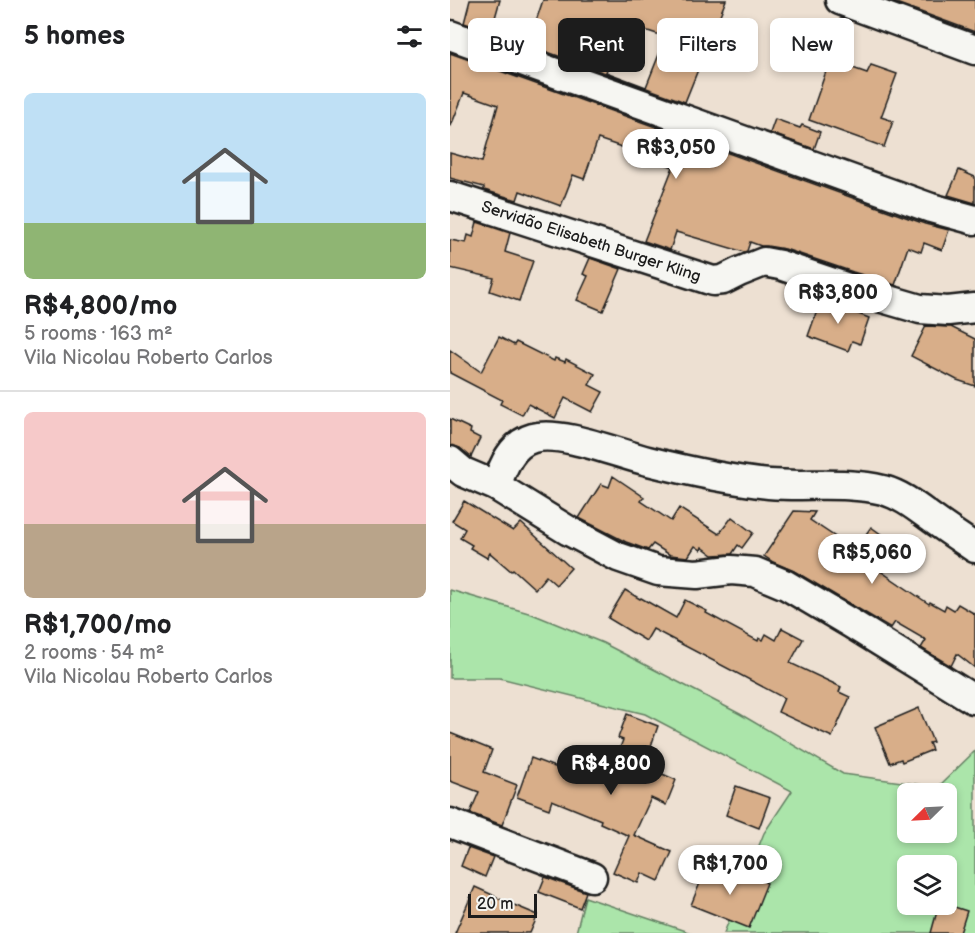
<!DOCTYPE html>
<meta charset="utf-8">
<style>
:root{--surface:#fff;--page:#f6f6f6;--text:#202124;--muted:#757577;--line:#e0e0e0;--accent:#1c1c1c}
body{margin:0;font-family:"Balsamiq Sans",sans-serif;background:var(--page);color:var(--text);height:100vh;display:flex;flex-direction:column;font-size:22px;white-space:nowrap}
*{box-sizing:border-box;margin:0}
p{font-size:20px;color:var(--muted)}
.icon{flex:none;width:33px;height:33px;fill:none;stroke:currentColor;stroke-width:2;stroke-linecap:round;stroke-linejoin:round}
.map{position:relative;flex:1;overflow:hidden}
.side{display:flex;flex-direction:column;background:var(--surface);width:450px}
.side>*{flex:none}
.guide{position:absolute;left:18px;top:18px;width:417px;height:54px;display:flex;gap:12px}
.needle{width:39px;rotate:246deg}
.controls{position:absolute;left:447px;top:783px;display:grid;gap:12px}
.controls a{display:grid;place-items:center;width:60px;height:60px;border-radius:9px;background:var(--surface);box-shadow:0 3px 9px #0003;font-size:30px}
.scale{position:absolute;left:18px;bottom:15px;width:69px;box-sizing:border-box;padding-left:6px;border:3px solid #1c1c1c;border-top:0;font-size:16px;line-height:21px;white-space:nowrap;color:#1c1c1c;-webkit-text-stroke:4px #f6f6f2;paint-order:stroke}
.price{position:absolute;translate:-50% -51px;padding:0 14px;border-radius:21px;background:#fff;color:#222;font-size:20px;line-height:39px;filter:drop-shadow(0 2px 3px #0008)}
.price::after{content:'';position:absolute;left:50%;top:36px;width:18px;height:14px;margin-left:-9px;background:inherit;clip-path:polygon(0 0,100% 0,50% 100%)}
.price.current{background:var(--accent);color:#fff}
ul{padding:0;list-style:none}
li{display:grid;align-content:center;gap:12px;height:318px;padding:0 24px}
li+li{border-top:2px solid var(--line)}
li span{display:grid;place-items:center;height:186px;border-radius:9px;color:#555}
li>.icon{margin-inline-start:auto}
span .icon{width:108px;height:108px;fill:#fffc;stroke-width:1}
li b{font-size:26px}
h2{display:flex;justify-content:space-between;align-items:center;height:72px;padding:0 24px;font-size:26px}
.tag{padding:0 21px;border-radius:9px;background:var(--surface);box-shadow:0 3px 9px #0003;font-size:21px;line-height:54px}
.tag.current{background:var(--accent);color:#fff}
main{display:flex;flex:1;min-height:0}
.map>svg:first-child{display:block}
.green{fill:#abe5aa;stroke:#648063;stroke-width:1.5;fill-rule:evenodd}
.building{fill:#d8ae89;stroke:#1c1c1c;stroke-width:1.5;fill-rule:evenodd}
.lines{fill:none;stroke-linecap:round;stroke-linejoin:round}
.minor-casing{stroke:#1c1c1c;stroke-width:33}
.minor{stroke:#f6f6f2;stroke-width:28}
.labels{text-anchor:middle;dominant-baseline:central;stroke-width:4.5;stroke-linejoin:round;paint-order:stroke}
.street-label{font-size:16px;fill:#1c1c1c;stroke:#f6f6f2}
</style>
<main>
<section class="side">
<h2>5 homes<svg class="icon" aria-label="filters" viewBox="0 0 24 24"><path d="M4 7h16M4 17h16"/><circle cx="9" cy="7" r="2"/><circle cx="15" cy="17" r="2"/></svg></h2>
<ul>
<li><span style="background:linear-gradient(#bfe0f5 70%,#8fb573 0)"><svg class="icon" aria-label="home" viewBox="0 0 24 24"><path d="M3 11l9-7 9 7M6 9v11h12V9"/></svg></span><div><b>R$4,800/mo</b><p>5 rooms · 163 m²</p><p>Vila Nicolau Roberto Carlos</p></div></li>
<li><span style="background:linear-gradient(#f6c9c9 60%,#b9a48a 0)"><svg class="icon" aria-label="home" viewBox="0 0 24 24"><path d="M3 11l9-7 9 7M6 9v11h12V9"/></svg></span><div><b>R$1,700/mo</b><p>2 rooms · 54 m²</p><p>Vila Nicolau Roberto Carlos</p></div></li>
</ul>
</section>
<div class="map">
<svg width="525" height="933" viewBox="0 0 525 933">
<rect width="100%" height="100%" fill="#ede0d2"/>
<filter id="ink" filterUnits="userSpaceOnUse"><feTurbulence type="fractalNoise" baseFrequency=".0167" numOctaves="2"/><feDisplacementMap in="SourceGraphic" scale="12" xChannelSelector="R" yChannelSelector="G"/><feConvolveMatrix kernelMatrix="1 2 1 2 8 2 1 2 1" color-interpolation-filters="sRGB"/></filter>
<g filter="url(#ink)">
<g class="green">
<path d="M0,590L82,614L153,643L290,714L393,774L488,787L525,751V933H274L314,833L342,791L195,714L50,678H0ZM458,794H496V832H458ZM458,866H496V904H458Z"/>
<path d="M135,897L241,933H126Z"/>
</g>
<g class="building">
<path d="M20,0H50L41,32L14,23Z"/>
<path d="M93,0H276L235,102L78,45ZM174,23L216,37L196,87L156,72Z"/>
<path d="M438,0H525V32Z"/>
<path d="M0,53L475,224L499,230L492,250L474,243L471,252L458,247L445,285L403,272L335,249L317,246H311L300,242L297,251L294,252L226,232L220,250L194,241L223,167L201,158V157L148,139L134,179L123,175L111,206L70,191L67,200L34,190V187L0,178V153L32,162L48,105L14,93L1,126L0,125Z"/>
<path d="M380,60L417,73L421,65L447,74L431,117L443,121L434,147L359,120Z"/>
<path d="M325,119L350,128L352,125L370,132L364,149L320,133Z"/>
<path d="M509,170L525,177V203L498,195Z"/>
<path d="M27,222L60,233L55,252L83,261L69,301L40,291L44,278L0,268V240L16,243L18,235L23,237Z"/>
<path d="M140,258L171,269L153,311L127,300L138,276L133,274Z"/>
<path d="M372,297L399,306L398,310L419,318L410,344L402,341L398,351L358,336Z"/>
<path d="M476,326L501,327L525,339V386L507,380L461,356Z"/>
<path d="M49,337L64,345L66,342L104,361L105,358L115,362L116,359L145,374L139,385L153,392L142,412L115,398L105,418L78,404L72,415L50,404L52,400L0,373V350L31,372Z"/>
<path d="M0,419L21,429L20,433L30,438L21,457L10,448L0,445Z"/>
<path d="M163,476L194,497L191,501L221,521L229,508L269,534L282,517L303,533L292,548L288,545L282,554L263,555L252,547L251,550L245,546L238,557L220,555L203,544L198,550L176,542L129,518L151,484L159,487Z"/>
<path d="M14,501L63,531L71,523L121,568L106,585L96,576L85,589L63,569L61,571L40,553L37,558L20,548L22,545L10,538L15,529L2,521Z"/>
<path d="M344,511L365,512L360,520L405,550L421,527L446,545L429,570L479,604L480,602L494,610L496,605L504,610L508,604L525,614V668L507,654L501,666L471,648L476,640L445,622L441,628L344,571L323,562L314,556Z"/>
<path d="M175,590L190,599L191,598L226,618L235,600L257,611L256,613L308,641L309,638L313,640L316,634L326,640L332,628L353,639L340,663L391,687L389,692L400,697L382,737L328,712L334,698L203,629L196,641L158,618Z"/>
<path d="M469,708L483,742L479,743L482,750L452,762L451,759L440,763L425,727Z"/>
<path d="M177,714L208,726L194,766L226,780L216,805L201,798L184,835L222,852L209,881L192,873L188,883L163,872L179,836L150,823L151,820L102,800L99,809L67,797L81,758L118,772L122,763L158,778L173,740L168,738Z"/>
<path d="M0,733L42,750L34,772L67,785L52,825L20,813L29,792L0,781Z"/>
<path d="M286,786L320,798L309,828L276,815Z"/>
<path d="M18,848L43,857L35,877L11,866Z"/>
<path d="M256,868L282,878L285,869L317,883L299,928L241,905Z"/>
<path d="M95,877L136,892L130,908L89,892Z"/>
<path d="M25,887L47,897V898L88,915L80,933H5Z"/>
<path d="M489,904H495L517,911L510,933H481Z"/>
</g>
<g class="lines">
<defs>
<g id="minor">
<path d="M390,0L525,50"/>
<path d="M0,35L481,208L525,220"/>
<path d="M0,196L263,281L273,280L289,272L314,262L330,265L398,288L470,309L498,311L525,308"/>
<path d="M0,461L13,472L46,486L119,531L168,557L208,571L247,574L281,570L305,572L336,585L402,624L523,699"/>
<path d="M46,486C53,467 61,444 83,438C111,430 169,454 198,461C238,471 279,480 319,484C357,487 396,481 433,490C451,495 465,506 480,517C495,528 510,538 525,548"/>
<path d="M0,823L142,877"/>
</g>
</defs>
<use href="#minor" class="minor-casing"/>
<use href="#minor" class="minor"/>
</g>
</g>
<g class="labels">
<g class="street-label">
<text transform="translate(141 242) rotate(18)">Servidão Elisabeth Burger Kling</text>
</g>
</g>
</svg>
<div class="controls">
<a><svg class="needle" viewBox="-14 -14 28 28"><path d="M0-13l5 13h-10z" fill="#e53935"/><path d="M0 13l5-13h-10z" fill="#757577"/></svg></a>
<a><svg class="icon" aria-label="layers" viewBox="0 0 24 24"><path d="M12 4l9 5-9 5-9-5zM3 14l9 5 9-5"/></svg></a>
</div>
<div class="scale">20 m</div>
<b class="price" style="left:226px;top:180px">R$3,050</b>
<b class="price" style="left:388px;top:325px">R$3,800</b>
<b class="price" style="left:422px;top:585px">R$5,060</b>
<b class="price current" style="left:161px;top:796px">R$4,800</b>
<b class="price" style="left:280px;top:896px">R$1,700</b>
<div class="guide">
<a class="tag">Buy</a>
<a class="tag current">Rent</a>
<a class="tag">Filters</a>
<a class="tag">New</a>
</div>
</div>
</main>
